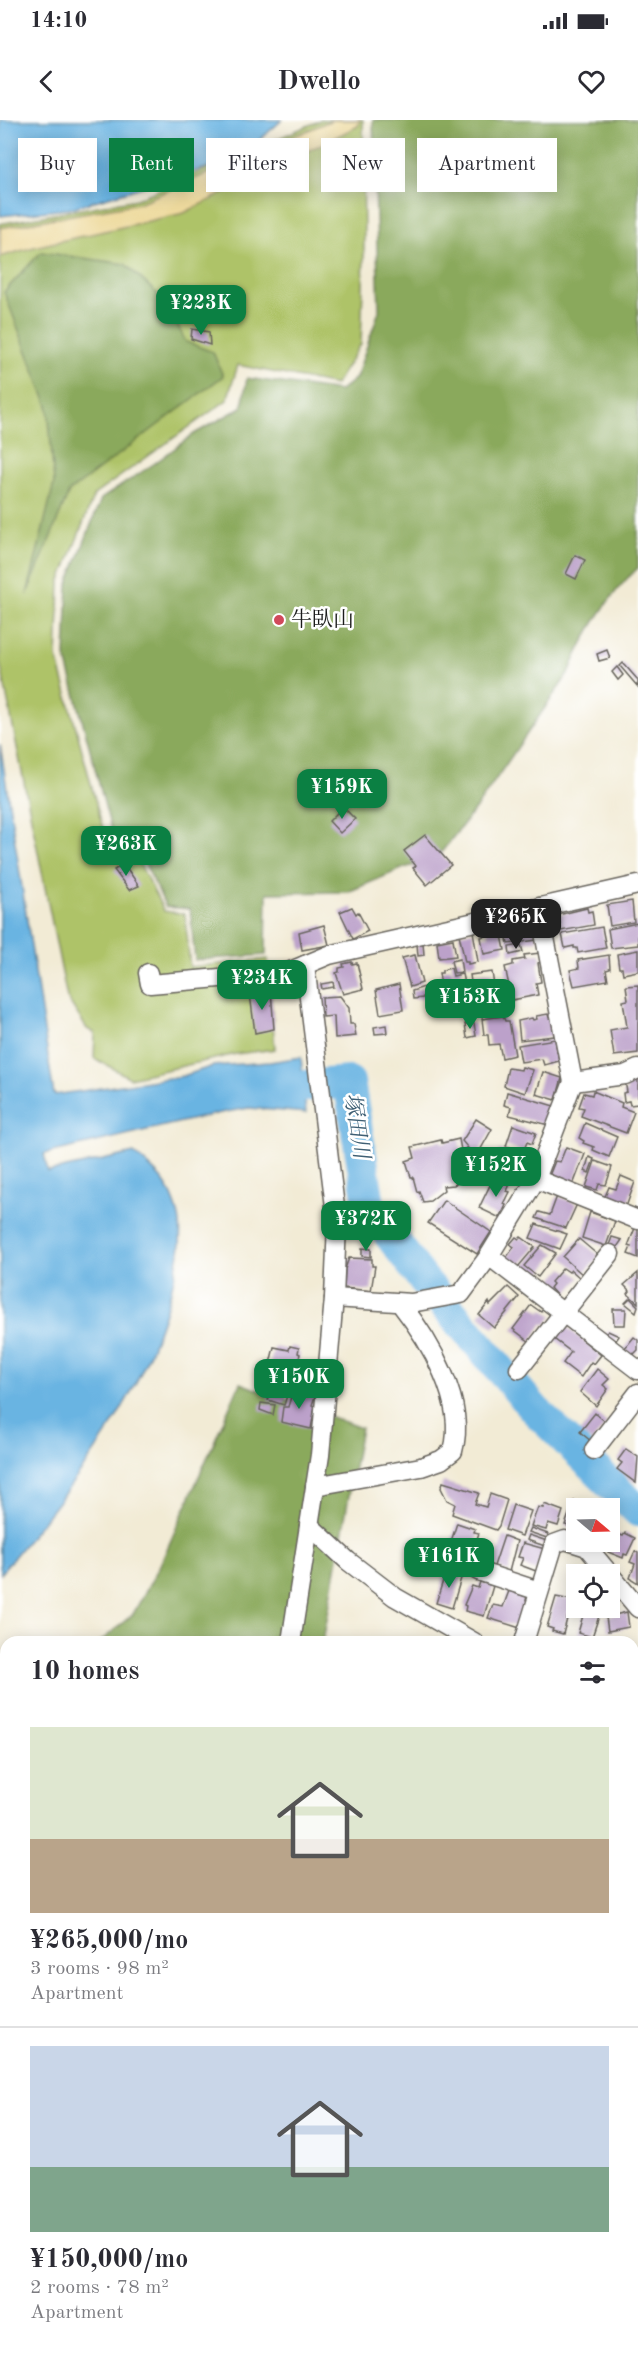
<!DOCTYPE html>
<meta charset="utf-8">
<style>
:root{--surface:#fff;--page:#f2f2f3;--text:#2b2b33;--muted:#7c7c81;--line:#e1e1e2;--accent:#0b8043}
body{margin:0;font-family:"Old Standard TT","Noto Serif JP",serif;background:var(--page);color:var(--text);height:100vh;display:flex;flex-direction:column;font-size:22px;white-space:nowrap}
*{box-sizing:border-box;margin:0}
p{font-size:20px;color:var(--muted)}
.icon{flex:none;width:33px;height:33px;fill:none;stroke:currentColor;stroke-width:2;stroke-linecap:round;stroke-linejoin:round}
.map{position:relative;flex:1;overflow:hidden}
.panel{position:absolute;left:0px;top:1516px;width:639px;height:722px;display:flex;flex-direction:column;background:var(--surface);border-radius:18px 18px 0 0;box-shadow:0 3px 15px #0003}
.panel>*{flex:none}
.hud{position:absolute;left:18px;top:18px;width:603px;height:54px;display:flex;gap:12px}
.needle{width:39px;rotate:109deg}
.buttons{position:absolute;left:566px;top:1378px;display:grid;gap:12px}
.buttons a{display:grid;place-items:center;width:54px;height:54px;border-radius:0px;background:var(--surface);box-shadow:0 3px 15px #0003;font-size:30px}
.price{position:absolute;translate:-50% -51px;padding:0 14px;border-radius:12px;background:var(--accent);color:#fff;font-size:20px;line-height:39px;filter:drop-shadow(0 2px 3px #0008)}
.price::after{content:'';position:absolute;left:50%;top:36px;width:18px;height:14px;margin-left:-9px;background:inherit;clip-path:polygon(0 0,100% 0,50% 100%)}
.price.selected{background:#222;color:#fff}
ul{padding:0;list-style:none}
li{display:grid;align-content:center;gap:12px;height:318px;padding:0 30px}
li+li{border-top:2px solid var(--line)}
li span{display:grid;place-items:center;height:186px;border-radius:0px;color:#555}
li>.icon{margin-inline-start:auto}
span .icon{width:108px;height:108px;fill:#fffc;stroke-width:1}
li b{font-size:26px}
h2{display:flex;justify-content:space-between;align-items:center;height:72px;padding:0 30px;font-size:26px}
.chip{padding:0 21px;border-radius:0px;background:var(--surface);box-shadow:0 3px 15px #0003;font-size:21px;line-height:54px}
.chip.selected{background:var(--accent);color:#fff}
.status{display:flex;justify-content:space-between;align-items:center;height:42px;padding:0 30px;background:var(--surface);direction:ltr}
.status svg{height:16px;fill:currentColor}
header{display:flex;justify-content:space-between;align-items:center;height:78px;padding:0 30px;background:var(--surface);font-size:27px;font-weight:700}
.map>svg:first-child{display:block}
.green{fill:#aec367;stroke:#657042;stroke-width:1.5}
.forest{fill:#8aa95c;stroke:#53623c;stroke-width:1.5}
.sand{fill:#eeda9e;stroke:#857b5d;stroke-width:1.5}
.water{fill:#69b4e2;stroke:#42687f;stroke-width:1.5}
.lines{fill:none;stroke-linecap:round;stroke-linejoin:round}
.river{stroke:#69b4e2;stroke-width:32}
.building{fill:#bca1ca}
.minor-casing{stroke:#67645d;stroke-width:21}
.minor{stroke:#fff;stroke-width:18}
.poi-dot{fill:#d1495b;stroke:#fff;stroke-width:2}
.labels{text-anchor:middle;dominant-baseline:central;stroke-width:5;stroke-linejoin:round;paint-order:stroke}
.poi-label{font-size:21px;fill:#1c1c1c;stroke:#fff;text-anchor:start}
.water-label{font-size:22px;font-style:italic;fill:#3f6075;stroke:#fff}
</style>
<div class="status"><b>14:10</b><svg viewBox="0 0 49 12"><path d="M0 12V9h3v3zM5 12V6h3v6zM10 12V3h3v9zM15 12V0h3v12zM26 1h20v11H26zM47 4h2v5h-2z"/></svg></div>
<header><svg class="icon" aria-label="back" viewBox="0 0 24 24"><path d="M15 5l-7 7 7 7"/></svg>Dwello<svg class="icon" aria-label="heart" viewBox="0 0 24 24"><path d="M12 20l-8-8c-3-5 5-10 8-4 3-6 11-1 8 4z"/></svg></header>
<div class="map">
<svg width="638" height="2237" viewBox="0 0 638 2237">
<rect width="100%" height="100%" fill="#fff"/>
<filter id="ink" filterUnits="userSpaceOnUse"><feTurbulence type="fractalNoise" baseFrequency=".0167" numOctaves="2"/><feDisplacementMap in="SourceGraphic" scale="12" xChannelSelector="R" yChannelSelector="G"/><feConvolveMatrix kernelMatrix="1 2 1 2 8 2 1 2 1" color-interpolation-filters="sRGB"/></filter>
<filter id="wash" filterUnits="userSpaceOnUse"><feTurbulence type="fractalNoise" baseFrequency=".008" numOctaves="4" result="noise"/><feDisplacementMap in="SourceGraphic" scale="24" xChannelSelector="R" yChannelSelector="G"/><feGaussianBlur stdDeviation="1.35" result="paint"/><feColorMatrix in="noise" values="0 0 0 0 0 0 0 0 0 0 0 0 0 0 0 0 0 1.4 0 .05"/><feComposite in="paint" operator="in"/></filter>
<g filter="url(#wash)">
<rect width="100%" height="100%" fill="#f2ebd5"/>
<g class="green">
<path d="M321,0H363L364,135L361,224L335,265L238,245L227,280L94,375L60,463L57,537L106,720L129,723L164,791L185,794L190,847L268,839L275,929L236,934L130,958L94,938L95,913L87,909L67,878L0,542V104L137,79Z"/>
<path d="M0,2191L6,2195V2232H58L65,2237H0Z"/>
</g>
<g class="forest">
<path d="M373,0H638V448C608,475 584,516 569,553L476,688L436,739L404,748L348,772L267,773L266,835L195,840L190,789L166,787L133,719L112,713L65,535L68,464L101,379L155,343L194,314L242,287L247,258L340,271L356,258L379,191Z"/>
<path d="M41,132L125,144L165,181L186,222L213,232L223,256L69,372L27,475L54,363L48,286L4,172Z"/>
<path d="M240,1263L361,1308L323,1522H100L133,1494L160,1445Z"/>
<path d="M6,1615V1781L0,1784V1619Z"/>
</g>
<path class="sand" d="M332,0H360L358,6L184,93L34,127L0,137V108L139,83Z"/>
<g class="water">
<path d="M0,0H282L256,23L206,48L68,89L0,96Z"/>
<path d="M0,624L54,975L183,956L213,946L270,942L301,937L306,993L249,988L220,993L44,1034L48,1052L134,1033C144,1042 159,1053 166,1065C172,1074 179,1092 180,1103C182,1122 178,1140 174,1158C151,1270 72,1367 0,1454Z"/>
</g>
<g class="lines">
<g class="river">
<path d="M262,970L349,962L370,1089L422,1158L535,1290L638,1391"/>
<path d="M633,2226L638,2219"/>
</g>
</g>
<g id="blocks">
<g class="building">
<path d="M192,209L209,212L210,225L191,219Z"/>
<path d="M575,435L585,440L576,459L566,454Z"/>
<path d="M607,530L610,538L599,541L597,534Z"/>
<path d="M623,543L638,560V567L620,546Z"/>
<path d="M617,547L623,555L618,560L612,552Z"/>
<path d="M343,687L355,699L340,713L329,701Z"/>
<path d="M425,715L451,745L427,765L413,748L416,746L404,731Z"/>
<path d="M124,744L139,766L129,770L114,750Z"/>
<path d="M632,781L634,802L610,806L607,785Z"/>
<path d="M352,787L356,794L358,792L368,811L353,819L340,792Z"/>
<path d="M587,788L588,792L592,791L594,805L561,811L558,795Z"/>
<path d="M529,800L530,804H534L537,820L508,824L504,804Z"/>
<path d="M638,803V825L611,828L608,809Z"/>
<path d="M324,805L329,825L302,830L299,812Z"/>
<path d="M500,805L505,830L484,834L481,817L489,815L487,808Z"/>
<path d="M602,807L606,828L578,833L577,828H574V826L565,828L562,814Z"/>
<path d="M473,811L478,842L468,844V842H465L459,814Z"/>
<path d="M453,819L456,836L439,838L437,822Z"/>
<path d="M423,823L424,835L418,836L417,824Z"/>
<path d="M521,825L523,832L510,835L509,827Z"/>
<path d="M638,830V851L623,854L622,848H619L617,834Z"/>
<path d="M540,833L541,842L538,843L541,862L536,863L538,875L512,880L505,847L513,845V841L525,839L524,835Z"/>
<path d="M415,835L422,863L410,867L402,838Z"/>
<path d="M609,835L610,849L606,850L608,860L574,866L570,850L579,848L578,840Z"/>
<path d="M460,839L462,852L454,853L451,841Z"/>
<path d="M352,842V844L357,843L363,869L343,874L336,853L339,852V848L344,847L343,844Z"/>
<path d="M451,848L453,856L462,854L470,892L456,895L455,891L438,894L434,873L442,872L439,853H442V850Z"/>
<path d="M492,852L496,879L474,882L470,855Z"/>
<path d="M333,862L334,867L322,869L321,864Z"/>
<path d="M399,864L403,890L380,894L376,870Z"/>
<path d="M638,865V933L614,936L610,910L627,907L623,881L628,880L626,866Z"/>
<path d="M424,867L423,878L413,879L412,871Z"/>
<path d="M271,871L274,909L255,913L250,874Z"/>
<path d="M505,872L506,882L499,883L498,873Z"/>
<path d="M340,876L349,888L350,904H354L356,916L335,918L334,896L323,897L322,877Z"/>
<path d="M491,884L492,890L481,891L480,885Z"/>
<path d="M548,894L549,898H552L554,916L520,920L518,901L532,898L533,900L537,899L536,896Z"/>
<path d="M503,896L505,901H509L515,935L502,938L499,924L489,925L488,915H484L482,899Z"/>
<path d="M474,903L476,916L467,918L465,904Z"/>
<path d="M386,905L387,913L375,914L374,907Z"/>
<path d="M555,919L559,941L544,945L542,939L521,942L518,925Z"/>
<path d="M522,947L533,950L525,973L504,966L508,948L521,950Z"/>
<path d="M543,952L562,958L556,980L536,974Z"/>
<path d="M638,957V984L630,985L629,981L624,982L623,973L627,972L625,961Z"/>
<path d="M593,971L622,983L621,987L634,992L626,1013L581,996L584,988L579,987L584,973L592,975Z"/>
<path d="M507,972L554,986L549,1005L509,995L511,987L504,985Z"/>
<path d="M476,999L492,1009L478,1034L465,1035L474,1049L454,1065L443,1066L444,1070L430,1081L423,1082L419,1071L417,1072L413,1057H411L406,1041L415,1038L412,1027L441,1020L442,1023L459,1019L461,1030L468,1028L462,1021Z"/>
<path d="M585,1003L617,1017L609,1037L593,1030L594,1027L583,1023L584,1021L579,1018Z"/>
<path d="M513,1005L536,1013L532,1024L527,1022L523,1032L506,1026Z"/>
<path d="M566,1027L585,1034L573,1065L549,1056L555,1041L560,1042Z"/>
<path d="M499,1030L522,1038L517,1053L493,1048Z"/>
<path d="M589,1037L594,1039L589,1053L585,1051Z"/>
<path d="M595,1041L612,1047L606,1065L599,1064L597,1070L586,1067Z"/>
<path d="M621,1056L635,1062L626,1087L604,1079L609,1067L616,1069Z"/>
<path d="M494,1057L510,1064L507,1071L510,1072L504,1084L506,1085L500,1098L479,1088Z"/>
<path d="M557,1076L577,1084L566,1108L536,1098L539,1092L550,1095Z"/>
<path d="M444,1080L491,1112L477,1134L428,1103Z"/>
<path d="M590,1092L615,1101L606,1126L582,1118Z"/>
<path d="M536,1104L567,1114L560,1129L530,1118Z"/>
<path d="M635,1108L638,1109V1138L628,1134L631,1127L628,1126Z"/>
<path d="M516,1117L519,1119L521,1117L535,1127L518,1147L506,1138L514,1127L510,1124Z"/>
<path d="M612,1117L622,1120L615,1130L608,1128Z"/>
<path d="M579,1119L599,1136L583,1155L563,1137Z"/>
<path d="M542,1125L556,1133L538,1157L524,1146Z"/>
<path d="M362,1128L371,1129V1137L362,1136Z"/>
<path d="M349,1138L372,1139V1146H375L371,1171L344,1168L345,1149Z"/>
<path d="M563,1148L569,1152L571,1150L580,1158L561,1180L550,1168L553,1164L551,1162Z"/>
<path d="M638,1153V1183L628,1174L630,1171L624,1165Z"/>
<path d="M508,1167L519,1177L494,1208L479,1195L489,1182L490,1185Z"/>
<path d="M630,1178L638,1186L636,1192L625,1183Z"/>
<path d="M531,1185L541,1192L543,1189L553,1196L545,1205L543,1203L530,1222L513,1209Z"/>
<path d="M613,1189H626L625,1205H614Z"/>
<path d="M564,1205L601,1235L594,1244L591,1242L581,1257L563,1243L571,1232L554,1219Z"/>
<path d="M608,1211L619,1216L615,1222L605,1215Z"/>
<path d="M634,1217L638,1220V1230L632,1236L624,1229Z"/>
<path d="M290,1226L299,1228L298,1233L300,1234L294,1262L267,1256L274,1227L289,1230Z"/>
<path d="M597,1249L609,1259L603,1265L608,1269L596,1286L580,1272Z"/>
<path d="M278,1267L289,1269L284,1285L268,1280L272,1270L276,1271Z"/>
<path d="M293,1270L315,1276L312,1285L315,1286L311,1309L281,1302L283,1287H288Z"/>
<path d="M261,1283L275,1285L273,1295L260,1290Z"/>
<path d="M595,1293L607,1303L592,1322L580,1312Z"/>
<path d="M626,1329L638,1337L636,1363L617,1349L622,1343L618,1340Z"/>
<path d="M443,1362L479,1373L475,1384L486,1387L490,1374L507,1380L499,1406L496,1410L452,1394L455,1384L447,1380L441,1368Z"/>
<path d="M574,1381L592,1387L591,1389H576V1408L565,1405Z"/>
<path d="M544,1384L563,1391L558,1406L548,1403L546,1410L531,1406L538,1387L543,1388Z"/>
<path d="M513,1385L531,1391L522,1416L505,1410Z"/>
<path d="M457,1403L475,1409L474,1412L479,1413L470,1439L465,1437L464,1442L446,1437Z"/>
<path d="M531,1408L548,1414L547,1418L529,1412Z"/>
<path d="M615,1413L623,1416L625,1413L635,1418L627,1435L624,1434L623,1438L608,1432Z"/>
<path d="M529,1415L547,1421L545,1426L527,1420Z"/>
<path d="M504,1416L517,1421L509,1452L494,1446Z"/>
<path d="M523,1423L545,1429L536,1451L520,1445L523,1438L518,1437Z"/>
<path d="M635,1431L638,1433V1463L630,1458L635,1444L630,1442Z"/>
<path d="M446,1451L462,1455L452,1488L436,1483Z"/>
<path d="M480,1462L493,1466L484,1496L465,1491L466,1486L464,1485L472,1466L478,1468Z"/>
<path d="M609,1465L622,1479L599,1496L592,1517L578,1513L585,1488H609Z"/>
<path d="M509,1471L527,1477L526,1480H528L520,1508L488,1498L493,1485L503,1487Z"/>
<path d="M556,1477L572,1480L563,1514L552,1511L553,1509L547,1507Z"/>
<path d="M627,1492L629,1507L608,1511L606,1497Z"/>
<path d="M619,1518L620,1522H595V1521Z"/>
<path d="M638,1566V1596H633V1567Z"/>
<path d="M633,1609H638V1644L633,1641Z"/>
<path d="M638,1732V1752H633L634,1733Z"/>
<path d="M0,1891L6,1899V1934L0,1925Z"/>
<path d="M0,1946L6,1954V1961L0,1965Z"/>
<rect x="633" y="2012" width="5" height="31"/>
<path d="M1,2033H6V2063L0,2064Z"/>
<rect x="633" y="2063" width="5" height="30"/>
<path d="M0,2080H6V2108L0,2104Z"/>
<path d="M0,2128L5,2134L2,2136L6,2140V2160L0,2155Z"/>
<path d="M339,2232H355V2237H338Z"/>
<rect x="378" y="2232" width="31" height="5"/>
<path d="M455,2232H580L577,2237H455Z"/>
</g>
</g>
</g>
<g filter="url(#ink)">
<use href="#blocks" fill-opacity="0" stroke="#67645d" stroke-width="1.5"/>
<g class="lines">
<defs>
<g id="minor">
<path d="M148,853L150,864L288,852L305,845"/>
<path d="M573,962L625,955L638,949"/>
<path d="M536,1059L638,1100"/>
<path d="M489,1136L638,1250"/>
<path d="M334,1178L411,1183L461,1174L489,1136L536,1059L573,962L539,787"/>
<path d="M519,1249L610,1134"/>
<path d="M594,1330L638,1273"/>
<path d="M315,1366L421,1347L441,1340L453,1331C467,1282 429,1220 400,1183"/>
<path d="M309,1405L348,1441L395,1477L474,1522"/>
<path d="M478,1451L539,1471"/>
<path d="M291,1522L320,1335L334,1178L337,1103L305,845L329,835L638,765"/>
<path d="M524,1522L554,1424L565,1420L587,1427L638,1488"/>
<path d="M633,1555L638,1556"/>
<path d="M0,1655L6,1648"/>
<path d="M633,1768H638"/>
<path d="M633,1937H638"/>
<path d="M0,1978L6,1974"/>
<path d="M0,2026L6,2023"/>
<path d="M633,2052H638"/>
<path d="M0,2172L6,2177"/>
<path d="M633,2182L638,2171"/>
<path d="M79,2232L83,2237"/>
<path d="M215,2232V2237"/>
<path d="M602,2237L605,2232"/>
</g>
</defs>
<use href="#minor" class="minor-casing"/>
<use href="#minor" class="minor"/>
</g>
</g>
<circle class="poi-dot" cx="279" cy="500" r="6"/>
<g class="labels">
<g class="poi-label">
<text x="291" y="500">牛臥山</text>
</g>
<g class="water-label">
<text transform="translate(356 1006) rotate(81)">塚田川</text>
</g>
</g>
</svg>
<div class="buttons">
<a><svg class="needle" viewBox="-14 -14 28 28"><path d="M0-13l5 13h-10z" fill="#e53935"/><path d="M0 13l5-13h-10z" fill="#7c7c81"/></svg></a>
<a><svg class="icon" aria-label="locate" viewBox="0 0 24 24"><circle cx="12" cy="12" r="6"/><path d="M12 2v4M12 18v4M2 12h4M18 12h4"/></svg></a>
</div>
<b class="price" style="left:201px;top:216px">¥223K</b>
<b class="price" style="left:342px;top:700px">¥159K</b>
<b class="price" style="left:126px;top:757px">¥263K</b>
<b class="price selected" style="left:516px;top:830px">¥265K</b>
<b class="price" style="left:262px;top:891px">¥234K</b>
<b class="price" style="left:470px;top:910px">¥153K</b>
<b class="price" style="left:496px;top:1078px">¥152K</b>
<b class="price" style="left:366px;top:1132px">¥372K</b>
<b class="price" style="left:299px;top:1290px">¥150K</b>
<b class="price" style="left:449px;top:1469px">¥161K</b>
<div class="hud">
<a class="chip">Buy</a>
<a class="chip selected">Rent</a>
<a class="chip">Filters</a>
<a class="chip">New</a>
<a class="chip">Apartment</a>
</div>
<section class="panel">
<h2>10 homes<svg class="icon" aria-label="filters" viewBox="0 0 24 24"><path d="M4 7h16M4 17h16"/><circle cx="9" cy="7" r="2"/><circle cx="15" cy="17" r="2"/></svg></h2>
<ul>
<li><span style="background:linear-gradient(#dfe7d0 60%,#b9a48a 0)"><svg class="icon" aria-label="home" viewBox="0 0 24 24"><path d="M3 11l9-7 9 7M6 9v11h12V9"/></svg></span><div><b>¥265,000/mo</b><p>3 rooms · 98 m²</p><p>Apartment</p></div></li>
<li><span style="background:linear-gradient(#c9d6e8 65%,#7fa58c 0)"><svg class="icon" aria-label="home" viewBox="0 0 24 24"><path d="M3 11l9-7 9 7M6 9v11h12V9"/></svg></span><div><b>¥150,000/mo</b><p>2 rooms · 78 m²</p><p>Apartment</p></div></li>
</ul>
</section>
</div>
